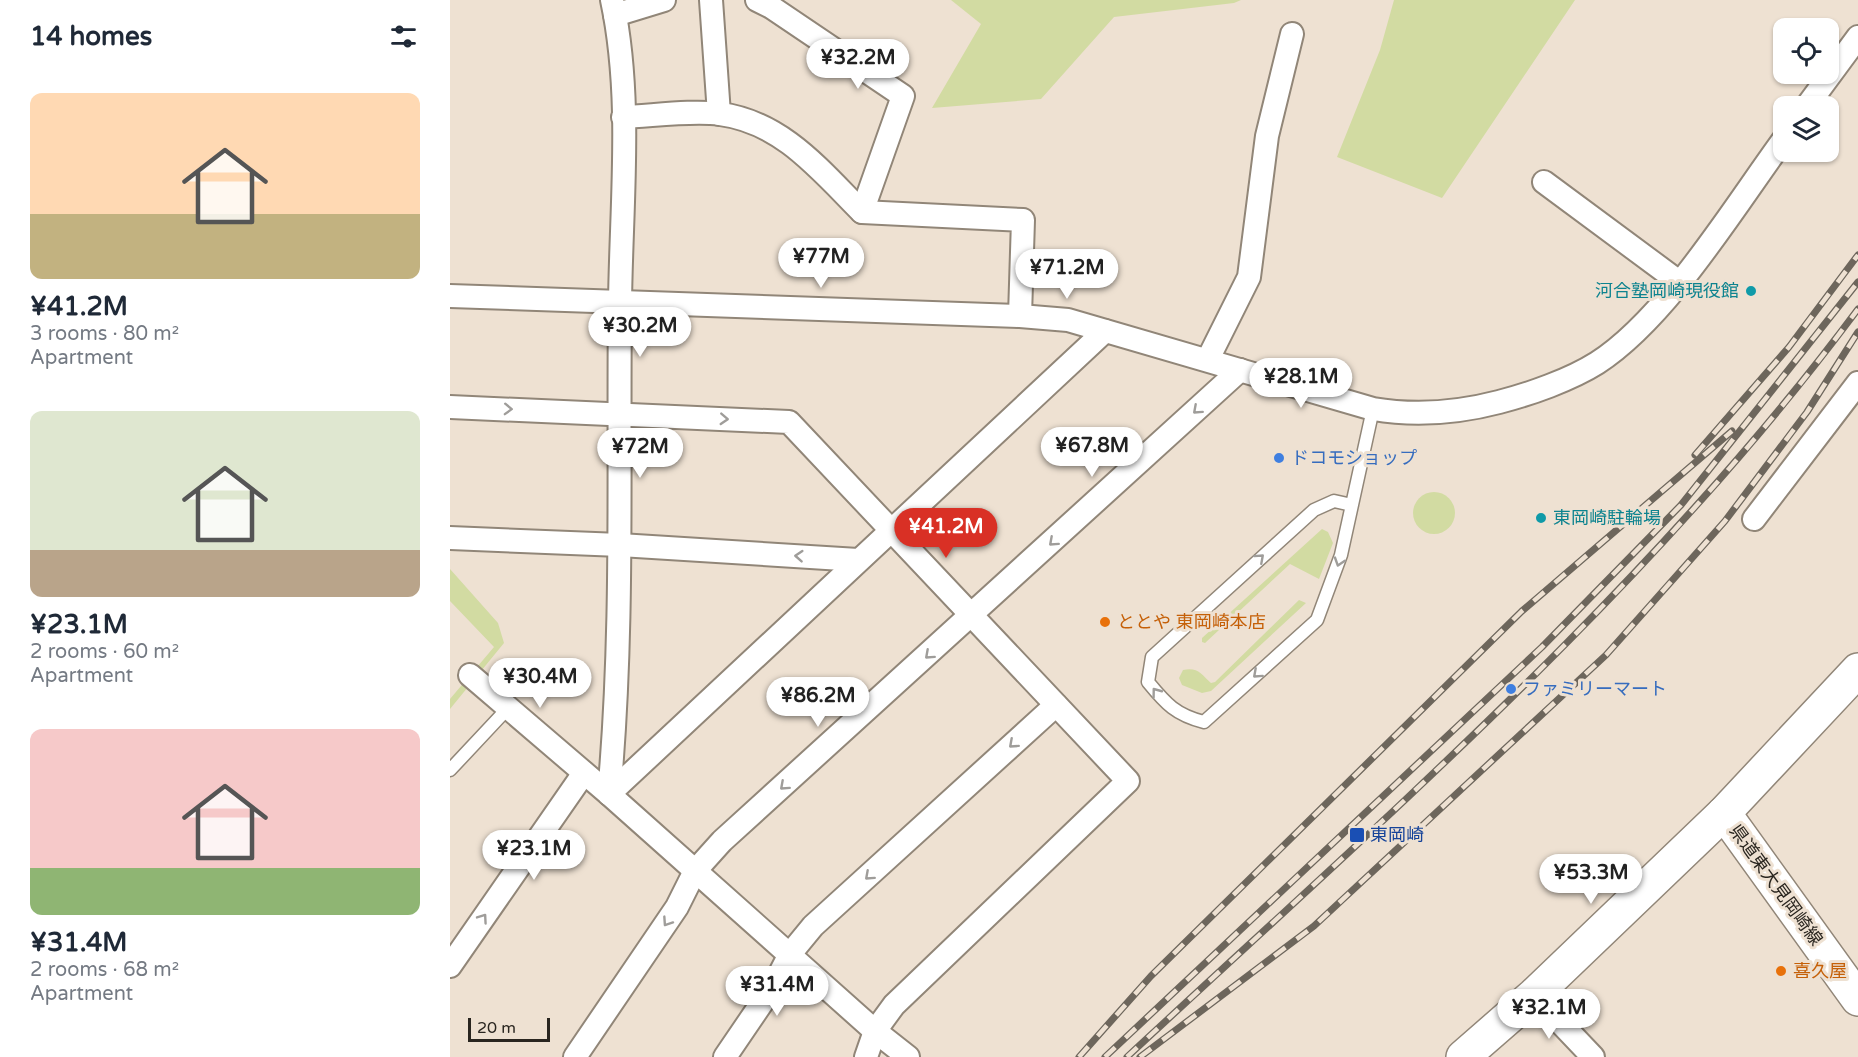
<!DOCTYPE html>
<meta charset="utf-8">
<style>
:root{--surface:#fff;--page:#f6f6f7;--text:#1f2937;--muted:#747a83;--accent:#d93025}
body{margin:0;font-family:"Varela Round","Noto Sans JP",sans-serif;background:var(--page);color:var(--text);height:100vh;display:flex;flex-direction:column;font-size:22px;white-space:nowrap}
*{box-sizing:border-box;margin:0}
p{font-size:20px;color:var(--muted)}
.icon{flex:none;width:33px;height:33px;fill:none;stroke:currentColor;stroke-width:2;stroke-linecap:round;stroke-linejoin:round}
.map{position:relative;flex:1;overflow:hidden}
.drawer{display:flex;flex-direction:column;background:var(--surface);width:450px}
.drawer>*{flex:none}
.tools{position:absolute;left:1323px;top:18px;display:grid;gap:12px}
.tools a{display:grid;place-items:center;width:66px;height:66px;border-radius:12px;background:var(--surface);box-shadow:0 2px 4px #0004;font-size:30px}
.scale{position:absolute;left:18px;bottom:15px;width:82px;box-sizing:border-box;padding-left:6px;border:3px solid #29251f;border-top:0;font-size:16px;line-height:21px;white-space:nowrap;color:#29251f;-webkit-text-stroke:4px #eee1d2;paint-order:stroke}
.price{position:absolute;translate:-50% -51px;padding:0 14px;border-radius:21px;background:#fff;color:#222;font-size:20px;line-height:39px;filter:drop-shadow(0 2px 3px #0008)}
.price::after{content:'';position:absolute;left:50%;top:36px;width:18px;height:14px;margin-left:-9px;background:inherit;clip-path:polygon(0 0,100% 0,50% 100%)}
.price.on{background:var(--accent);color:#fff}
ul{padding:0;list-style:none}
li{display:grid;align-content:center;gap:12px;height:318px;padding:0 30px}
li span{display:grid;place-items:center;height:186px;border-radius:12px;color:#555}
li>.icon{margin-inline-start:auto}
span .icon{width:108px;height:108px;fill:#fffc;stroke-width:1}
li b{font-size:26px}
h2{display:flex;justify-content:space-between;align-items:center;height:72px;padding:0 30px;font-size:26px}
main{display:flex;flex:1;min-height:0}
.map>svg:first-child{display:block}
.green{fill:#d2dba2}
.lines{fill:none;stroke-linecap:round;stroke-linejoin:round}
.lane-casing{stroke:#918678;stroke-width:15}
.street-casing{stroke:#918678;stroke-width:26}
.secondary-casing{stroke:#918678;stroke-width:36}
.lane{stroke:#fff;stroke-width:12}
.street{stroke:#fff;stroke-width:22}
.secondary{stroke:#fff;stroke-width:33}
.rail-casing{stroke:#6d665c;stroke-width:7}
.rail{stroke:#eee1d2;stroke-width:4.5;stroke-dasharray:14;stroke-linecap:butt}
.oneway{stroke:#9f9d9a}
.culture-dot{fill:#0f9aa8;stroke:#eee1d2;stroke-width:2}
.shop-dot{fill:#3f7fe0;stroke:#eee1d2;stroke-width:2}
.food-dot{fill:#e8710a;stroke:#eee1d2;stroke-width:2}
.transit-dot{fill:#1a4fb4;stroke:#eee1d2;stroke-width:2}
.labels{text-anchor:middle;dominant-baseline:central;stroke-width:6;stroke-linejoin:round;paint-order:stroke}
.culture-label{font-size:18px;fill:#0d838f;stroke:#eee1d2;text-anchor:end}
.shop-label{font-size:18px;fill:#366cbe;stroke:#eee1d2;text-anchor:start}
.food-label{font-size:18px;fill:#c56008;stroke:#eee1d2;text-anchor:start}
.transit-label{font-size:18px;fill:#164399;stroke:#eee1d2;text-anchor:start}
.street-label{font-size:18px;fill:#29251f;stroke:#eee1d2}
</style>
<main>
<section class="drawer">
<h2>14 homes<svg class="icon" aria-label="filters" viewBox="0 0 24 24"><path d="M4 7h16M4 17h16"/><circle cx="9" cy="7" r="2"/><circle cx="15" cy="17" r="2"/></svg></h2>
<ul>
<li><span style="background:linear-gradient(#ffd9b3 65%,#c2b280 0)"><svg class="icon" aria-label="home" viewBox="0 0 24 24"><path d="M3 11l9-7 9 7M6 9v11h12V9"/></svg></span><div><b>¥41.2M</b><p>3 rooms · 80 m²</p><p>Apartment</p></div></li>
<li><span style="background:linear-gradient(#dfe7d0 75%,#b9a48a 0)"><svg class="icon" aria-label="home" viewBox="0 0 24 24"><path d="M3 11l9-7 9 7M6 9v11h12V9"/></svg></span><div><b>¥23.1M</b><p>2 rooms · 60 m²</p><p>Apartment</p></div></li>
<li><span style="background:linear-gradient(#f6c9c9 75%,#8fb573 0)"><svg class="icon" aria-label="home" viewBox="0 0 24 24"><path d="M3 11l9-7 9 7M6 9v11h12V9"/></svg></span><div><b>¥31.4M</b><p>2 rooms · 68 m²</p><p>Apartment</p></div></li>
</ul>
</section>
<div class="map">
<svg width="1408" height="1057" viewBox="0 0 1408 1057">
<rect width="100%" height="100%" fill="#eee1d2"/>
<g class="green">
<path d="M501,0H791L784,3L664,17L591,99L482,108L531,24Z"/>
<path d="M944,0H1125L992,198L887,157L930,50Z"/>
<circle cx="984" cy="513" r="21"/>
<path d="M872,529L878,532L883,543L869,579L840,564L755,643L752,642V638Z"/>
<path d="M0,569L48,623L54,643L0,709V699L44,647L0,601Z"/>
<path d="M849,600L856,603L761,691L752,693L732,685L729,678L733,670C748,667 751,674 761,683L765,682Z"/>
</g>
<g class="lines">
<defs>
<g id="lane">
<path d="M902,505L884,501L864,510L702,657L698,682C716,704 726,715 754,722L867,620L891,555L923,409"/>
<path d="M0,770L58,708"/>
</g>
<g id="street">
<path d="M261,0L269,114"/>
<path d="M307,0L321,7L453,96L412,212"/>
<path d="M165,15L214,0"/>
<path d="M1357,106L1408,37"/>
<path d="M173,117C201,116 243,110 270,114C332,122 370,170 412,212L573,220L570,316"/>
<path d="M1094,182L1229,282"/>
<path d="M0,296L570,316L618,320L923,409C965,416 1007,413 1049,402C1080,394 1120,380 1147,363C1217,318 1284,207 1334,139"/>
<path d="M758,359L799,277L817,136L842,34"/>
<path d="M0,407L339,422L678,781L444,1005L425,1031L416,1057"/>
<path d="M1304,519L1408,383"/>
<path d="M0,538L170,545L408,560"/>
<path d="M20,675L159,794L425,1031L458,1057"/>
<path d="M159,794C174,631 168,467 170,304C171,204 183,98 162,0"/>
<path d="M159,794L655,331"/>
<path d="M0,966L134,773"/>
<path d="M1084,995L1143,1057"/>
<path d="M125,1057L227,907L245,871L272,841L790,370"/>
<path d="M275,1057L324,985L340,954L363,926L606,705"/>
</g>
<g id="secondary">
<path d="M1274,813L1408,999"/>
<path d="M1013,1057L1084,995L1274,813L1408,670"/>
</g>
</defs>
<use href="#lane" class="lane-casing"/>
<use href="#street" class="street-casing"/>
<use href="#secondary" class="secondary-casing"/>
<use href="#lane" class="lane"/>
<use href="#street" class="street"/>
<use href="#secondary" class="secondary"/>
<defs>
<g id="rail">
<path d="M1245,455L1339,347L1408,255"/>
<path d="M629,1057L701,976L1072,611L1282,431"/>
<path d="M655,1057L1092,647L1231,505L1408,282"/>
<path d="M677,1057C933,819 1199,590 1408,309"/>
<path d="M690,1057L864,926L1156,655L1275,521L1357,412L1408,332"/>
</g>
</defs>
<use href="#rail" class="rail-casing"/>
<use href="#rail" class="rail"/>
</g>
<defs><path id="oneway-chevron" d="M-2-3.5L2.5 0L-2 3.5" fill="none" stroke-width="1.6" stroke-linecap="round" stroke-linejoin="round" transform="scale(1.5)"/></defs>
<g class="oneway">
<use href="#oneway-chevron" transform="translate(58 409) rotate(2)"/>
<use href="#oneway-chevron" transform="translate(747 410) rotate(138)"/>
<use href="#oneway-chevron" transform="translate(274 419) rotate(3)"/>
<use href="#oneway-chevron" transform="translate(603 542) rotate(138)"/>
<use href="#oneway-chevron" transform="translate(349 556) rotate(-176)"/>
<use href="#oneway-chevron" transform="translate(810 558) rotate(-42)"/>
<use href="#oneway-chevron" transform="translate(889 562) rotate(108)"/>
<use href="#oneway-chevron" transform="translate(479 655) rotate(138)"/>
<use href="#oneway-chevron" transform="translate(807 674) rotate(138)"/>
<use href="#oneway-chevron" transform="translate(706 692) rotate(-127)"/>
<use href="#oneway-chevron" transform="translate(563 744) rotate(138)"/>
<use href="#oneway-chevron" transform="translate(334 786) rotate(138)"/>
<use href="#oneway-chevron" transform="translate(419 876) rotate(138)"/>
<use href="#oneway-chevron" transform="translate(33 918) rotate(-55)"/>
<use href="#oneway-chevron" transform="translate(217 922) rotate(124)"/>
</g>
<g class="culture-dot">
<circle cx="1301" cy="291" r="6"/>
<circle cx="1091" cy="518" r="6"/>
</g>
<g class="shop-dot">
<circle cx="829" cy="458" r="6"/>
<circle cx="1061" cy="689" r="6"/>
</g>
<g class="food-dot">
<circle cx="655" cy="622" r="6"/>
<circle cx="1331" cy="971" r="6"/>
</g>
<rect class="transit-dot" x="899" y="827" width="16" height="16" rx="3"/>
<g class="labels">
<g class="culture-label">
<text x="1289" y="291">河合塾岡崎現役館</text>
<text x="1103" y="518" text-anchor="start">東岡崎駐輪場</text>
</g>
<g class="shop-label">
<text x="841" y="458">ドコモショップ</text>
<text x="1073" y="689">ファミリーマート</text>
</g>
<g class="food-label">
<text x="667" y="622">ととや 東岡崎本店</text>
<text x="1343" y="971">喜久屋</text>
</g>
<g class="transit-label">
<text x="920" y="835">東岡崎</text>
</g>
<g class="street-label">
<text transform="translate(1326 885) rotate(54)">県道東大見岡崎線</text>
</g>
</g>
</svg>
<div class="tools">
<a><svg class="icon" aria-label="locate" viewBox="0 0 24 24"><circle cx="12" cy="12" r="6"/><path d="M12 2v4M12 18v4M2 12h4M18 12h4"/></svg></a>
<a><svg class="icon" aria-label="layers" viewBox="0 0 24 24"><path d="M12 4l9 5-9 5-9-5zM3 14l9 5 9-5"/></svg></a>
</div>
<div class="scale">20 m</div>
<b class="price" style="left:408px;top:90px">¥32.2M</b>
<b class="price" style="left:371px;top:289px">¥77M</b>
<b class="price" style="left:617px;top:300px">¥71.2M</b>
<b class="price" style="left:190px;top:358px">¥30.2M</b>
<b class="price" style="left:851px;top:409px">¥28.1M</b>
<b class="price" style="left:642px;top:478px">¥67.8M</b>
<b class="price" style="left:190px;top:479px">¥72M</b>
<b class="price on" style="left:496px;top:559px">¥41.2M</b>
<b class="price" style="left:90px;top:709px">¥30.4M</b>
<b class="price" style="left:368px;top:728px">¥86.2M</b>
<b class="price" style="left:84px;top:881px">¥23.1M</b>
<b class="price" style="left:1141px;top:905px">¥53.3M</b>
<b class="price" style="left:327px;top:1017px">¥31.4M</b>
<b class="price" style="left:1099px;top:1040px">¥32.1M</b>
</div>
</main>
